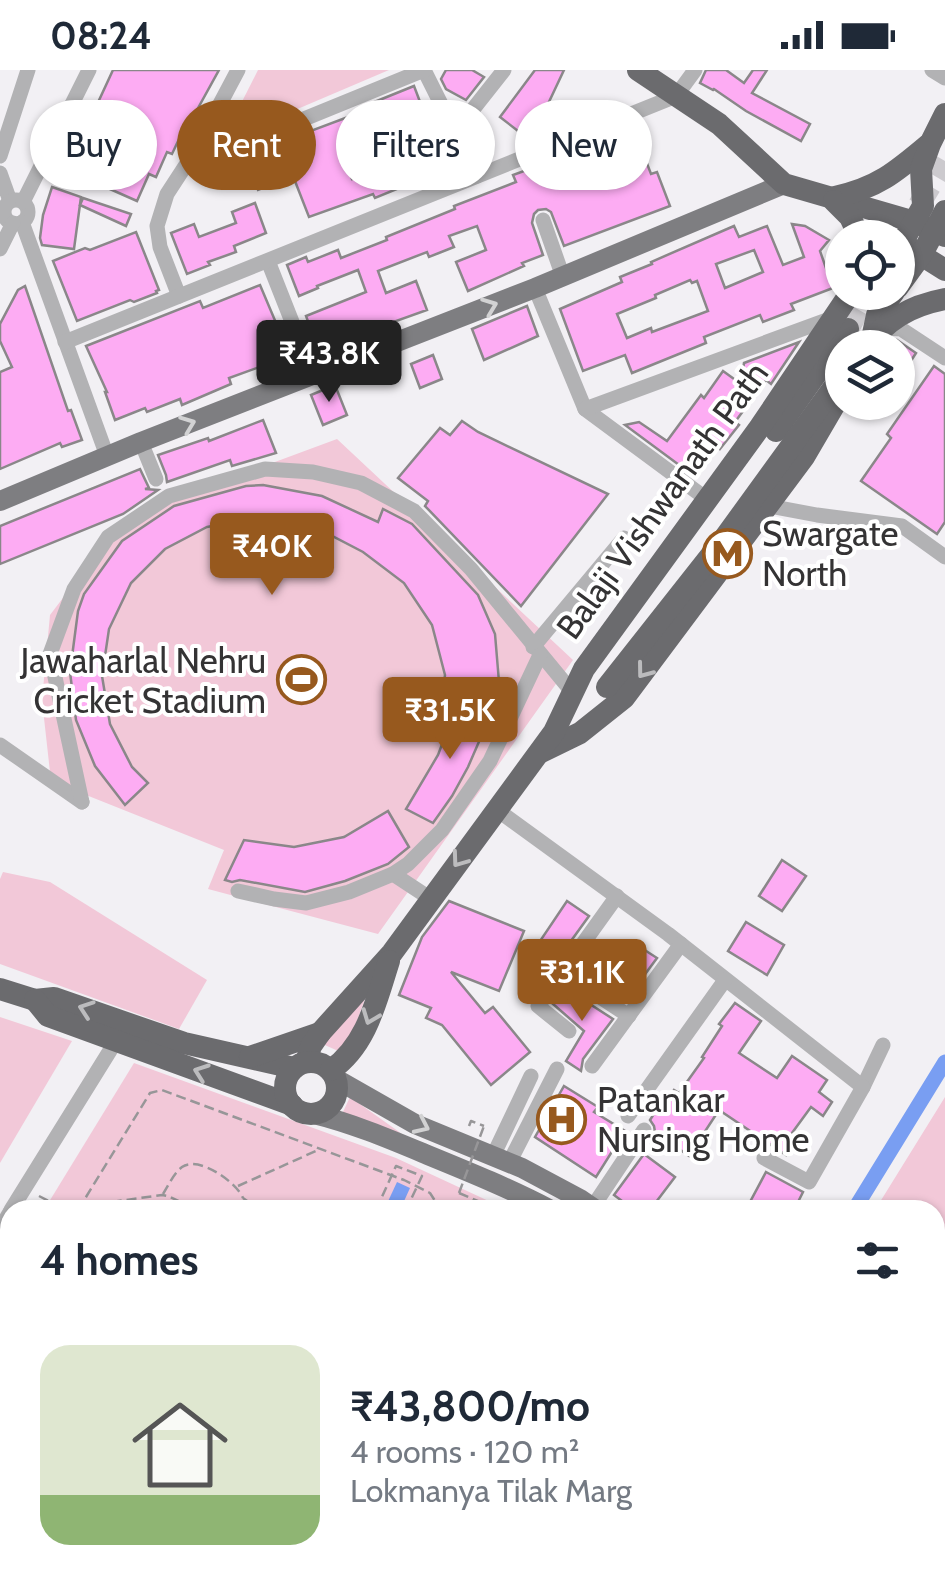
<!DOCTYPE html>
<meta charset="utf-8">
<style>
:root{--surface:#fff;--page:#f2f2f3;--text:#1f2937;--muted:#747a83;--line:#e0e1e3;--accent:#97591e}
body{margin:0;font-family:Cabin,sans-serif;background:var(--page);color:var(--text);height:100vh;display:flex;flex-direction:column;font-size:38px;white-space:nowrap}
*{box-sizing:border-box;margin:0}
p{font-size:32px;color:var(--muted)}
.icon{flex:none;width:55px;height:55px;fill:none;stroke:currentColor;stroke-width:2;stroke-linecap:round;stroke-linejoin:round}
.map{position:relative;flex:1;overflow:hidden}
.drawer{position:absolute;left:0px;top:1130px;width:945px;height:392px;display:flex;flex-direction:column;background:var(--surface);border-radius:30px 30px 0 0;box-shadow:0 2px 8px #0004}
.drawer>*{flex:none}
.hud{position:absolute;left:30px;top:30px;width:885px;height:90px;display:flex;gap:20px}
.fabs{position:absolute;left:825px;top:150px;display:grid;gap:20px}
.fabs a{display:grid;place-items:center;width:90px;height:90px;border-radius:50%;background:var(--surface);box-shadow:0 2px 8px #0004;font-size:50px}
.price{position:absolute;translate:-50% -85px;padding:0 22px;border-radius:10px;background:var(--accent);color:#fff;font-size:32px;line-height:65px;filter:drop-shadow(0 2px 5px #0008)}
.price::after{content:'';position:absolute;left:50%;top:60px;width:30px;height:22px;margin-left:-15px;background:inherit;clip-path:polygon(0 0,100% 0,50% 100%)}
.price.active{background:#222;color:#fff}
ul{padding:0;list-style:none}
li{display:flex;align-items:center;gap:30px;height:250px;padding:0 40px}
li+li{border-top:2px solid var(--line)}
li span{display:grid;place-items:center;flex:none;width:280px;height:200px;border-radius:30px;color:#555}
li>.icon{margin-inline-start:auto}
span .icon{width:120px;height:120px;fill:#fffc;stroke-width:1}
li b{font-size:42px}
h2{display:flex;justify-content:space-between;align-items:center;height:120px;padding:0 40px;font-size:42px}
.chip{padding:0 35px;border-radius:45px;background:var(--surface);box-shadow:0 2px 8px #0004;font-size:35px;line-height:90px}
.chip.active{background:var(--accent);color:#fff}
.status{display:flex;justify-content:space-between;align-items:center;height:70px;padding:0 50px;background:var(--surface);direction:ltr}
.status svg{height:28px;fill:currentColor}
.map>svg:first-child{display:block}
.green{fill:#f2c8d8}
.water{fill:#799ef2}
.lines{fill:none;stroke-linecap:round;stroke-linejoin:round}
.canal{stroke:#799ef2;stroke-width:15}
.building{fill:#fdacf3;stroke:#8a8789;stroke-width:2.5;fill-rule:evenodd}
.highway-tunnel{stroke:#cccace;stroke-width:22;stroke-dasharray:22 11;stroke-linecap:butt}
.path{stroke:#979698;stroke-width:2.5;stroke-dasharray:10 5;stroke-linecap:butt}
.minor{stroke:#b2b2b4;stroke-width:15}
.major{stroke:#7e7e81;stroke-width:20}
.highway{stroke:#6b6b6e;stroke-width:22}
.path-bridge{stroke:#979698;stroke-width:2.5;stroke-dasharray:10 5;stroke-linecap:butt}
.highway-bridge{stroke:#6b6b6e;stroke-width:22}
.oneway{stroke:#d2d2d3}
.oneway2{stroke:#bcbcbe}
.labels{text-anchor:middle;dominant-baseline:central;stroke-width:8;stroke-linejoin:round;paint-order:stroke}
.street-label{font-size:35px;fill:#343334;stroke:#fff}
.poi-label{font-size:35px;fill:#343334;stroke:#fff;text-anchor:start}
</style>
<div class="status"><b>08:24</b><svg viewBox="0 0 49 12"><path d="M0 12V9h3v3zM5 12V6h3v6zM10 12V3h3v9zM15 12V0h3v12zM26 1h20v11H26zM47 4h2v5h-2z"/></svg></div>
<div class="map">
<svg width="945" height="1521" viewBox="0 0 945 1521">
<rect width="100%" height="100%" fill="#f2f0f4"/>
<g class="green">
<path d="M258,0H389L222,71Z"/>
<path d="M337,369L573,590L378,864L208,819L224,780L51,711L42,630L50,545L119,454L164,433Z"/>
<path d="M3,802L50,812L207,910L179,959L0,894V809Z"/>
<path d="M371,912L345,984L318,972Z"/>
<path d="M0,947L72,971L0,1093Z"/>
<path d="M134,993L396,1088L508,1140H44Z"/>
<path d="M350,1027L402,1064L342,1044Z"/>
<path d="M945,1027V1235L935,1258V1140H875Z"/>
<path d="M10,1196V1512L593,1513L592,1521H0V1213Z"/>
<path d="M935,1429L945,1433V1500L935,1499Z"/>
<path d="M750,1513V1512L851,1513L848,1521H748Z"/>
</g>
<path class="water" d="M397,1112L410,1118L400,1140H384Z"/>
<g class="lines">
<g class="canal">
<path d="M854,1140L945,992"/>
<path d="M728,1521L730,1512"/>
</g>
</g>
<g class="building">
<path d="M113,0H219L192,49L189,48L172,84L167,82L156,107L149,104L137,131L58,96L67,76L76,80Z"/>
<path d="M446,0H472L484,7L466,30L446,19L441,9Z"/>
<path d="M535,0H564L548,34L559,45L553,54L548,49L546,54L540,51L537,58L533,55L530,61L525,57L518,61L500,47Z"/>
<path d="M706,0H726L744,13L753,0H767L752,23L810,54L801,71L746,41L714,19L713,20L700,13Z"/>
<path d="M414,16L425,45L422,46L445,105L428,112L426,107L375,128L373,124L309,147L293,106L258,120L244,86L364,41L362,37ZM372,62L374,66L379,64L390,94L352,109L339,75Z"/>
<path d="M633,57L651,104L657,102L670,136L564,176L551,142L546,139L538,140L534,144L532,153L543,185L522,193L524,196L468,221L456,192L486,180L477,156L449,166L454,177L429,187L427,182L378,201L386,223L416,211L427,240L374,259L372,253L317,276L306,246L366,222L358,200L317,216L318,218L299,226L287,195L306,187L308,192L338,180L341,188L387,170L386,167L455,139L454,136L516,112L513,105L543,94L545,99L587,83L586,79L614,68L613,65Z"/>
<path d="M52,117L81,127L74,179L42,175L40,168L43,145Z"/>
<path d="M83,128L131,144L126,156L80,135Z"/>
<path d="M255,133L266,163L234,176L236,182L208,192L210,195L187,204L171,163L194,154L199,167L236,153L232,142Z"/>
<path d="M792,154L805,156L829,170L820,181L833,218L791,234L794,240L763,252L760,245L704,267L706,273L632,303L625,285L583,301L560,239L622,212L620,207L652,194L651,192L734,156L739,167L767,156L783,195L804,187ZM754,180L763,202L725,218L716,194ZM690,210L692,213L697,211L708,241L652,262L651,258L627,268L617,244L656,228L655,225Z"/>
<path d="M136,162L159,220L156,221L157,223L134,232L130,230L77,251L53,191L85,178L90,180Z"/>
<path d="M260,215L290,286L229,308L231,314L182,335L180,329L147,342L145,338L115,350L105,322H107L86,276L200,231L203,238Z"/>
<path d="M25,216L68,341L71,340L82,370L62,377L60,373L0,399V302L12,297L0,271V254L18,220Z"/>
<path d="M527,236L538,266L484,290L472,259Z"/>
<path d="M897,270L916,283L898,311V278H892Z"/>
<path d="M799,272L771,314L766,310L735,352L739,355L720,379L718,376L694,406L625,355L639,352L667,371L701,325L704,328L723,301L741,314L744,293Z"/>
<path d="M433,285L442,309L420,318L411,294Z"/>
<path d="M934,296L945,304V452L937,464L861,411L891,368L887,364Z"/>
<path d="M335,315L347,345L323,355L311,325Z"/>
<path d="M263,350L276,383L232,396L230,390L167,412L166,405L158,385L208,368L209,371Z"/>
<path d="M462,351L478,362L608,424L521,536L425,436L428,431L398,408L440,358L450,365Z"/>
<path d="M140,399L149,418L145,419L158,420L123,444L0,494V456Z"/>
<path d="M263,415L322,426L378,452L383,439L412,454L478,525L495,564L499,612L444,613L445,605L432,555L404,513L363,482L334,467L303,455L255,448L207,457L165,479L131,513L109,559L102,606L110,654L132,697L148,713L125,735L95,696L76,650L70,602L78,541L84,524L122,471L174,436L246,416Z"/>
<path d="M458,632L491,644L468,697L452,726L433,753L406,739L438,685Z"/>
<path d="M388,741L409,777L388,794L345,811L305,822L240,810L232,812L225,810L244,770L294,777L344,767Z"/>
<path d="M782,790L806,806L782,841L759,826Z"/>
<path d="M449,831L524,861L499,921L451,902L485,943L493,937L530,982L491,1015L442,955L426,948L431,938L399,925L422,867Z"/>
<path d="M567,831L589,846L555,893L534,880Z"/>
<path d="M746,852L784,875L767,905L728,881Z"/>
<path d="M640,877L657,888L626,930L578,899L592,880L625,899Z"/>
<path d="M565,918L613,949L583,989L581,1001L566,991L584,961L553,934Z"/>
<path d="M735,933L761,951L739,983L777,1008L792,986L827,1010L819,1022L832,1032L823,1046L811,1037L792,1063L798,1067L786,1085L719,1040L700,1069L704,1071L692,1088L655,1062L654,1056L650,1050L657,1039L660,1042L674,1020L679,1023L704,988L702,987L722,956L719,954Z"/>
<path d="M564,1016L598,1037L594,1042L625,1061L596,1107L535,1067Z"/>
<path d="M644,1084L675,1107L650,1140H634L614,1125Z"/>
<path d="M766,1102L803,1122L794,1140H779L769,1134L766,1140L750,1132Z"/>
</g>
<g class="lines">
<g class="highway-tunnel">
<path d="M919,135L945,91"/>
<path d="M848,259L869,222"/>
</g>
<g class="path">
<path d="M469,1056L471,1051L484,1056"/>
<path d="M238,1116L318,1080"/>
<path d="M459,1123L480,1132L476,1140"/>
<path d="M163,1124C168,1116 174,1103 182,1097C199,1085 237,1113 243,1128"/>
<path d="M39,1126L66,1140"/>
<path d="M82,1136L162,1125L168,1126L197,1140"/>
<path d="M78,1140L150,1023L162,1020L404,1110L430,1123L441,1140"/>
<path d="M233,1140L243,1128L260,1140"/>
<path d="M376,1140L396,1096L422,1106L406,1140"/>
<path d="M0,1267L10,1251"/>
<path d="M0,1297L10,1301"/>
<path d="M365,1512L377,1521"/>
<path d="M438,1521V1512"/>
<path d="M567,1521L568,1512"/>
</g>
<g class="minor">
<path d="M424,0L477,106"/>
<path d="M932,0L945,8"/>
<path d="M455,62L504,0"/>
<path d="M195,81L223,82L424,0"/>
<path d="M0,86L28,0"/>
<path d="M0,103L10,131"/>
<circle cx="16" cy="142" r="12"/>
<path d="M23,132L89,0"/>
<path d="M543,150L563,207"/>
<path d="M22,152L107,386"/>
<path d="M0,179L13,153"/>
<path d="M268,191L313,305"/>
<path d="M535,218L585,339L708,430"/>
<path d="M179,226L160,177L157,156L167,124L195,81L238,0"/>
<path d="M886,258L901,259L945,288"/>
<path d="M65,272L676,26L695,0"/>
<path d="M585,339L835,247"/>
<path d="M141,372L156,409"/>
<path d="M769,436L817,445L902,456L945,487"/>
<path d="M533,577L624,468"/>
<path d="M0,675L82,732"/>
<path d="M82,732L50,584L74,519L108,467L169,426L265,399L313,402L361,413L414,441L471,499L573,623"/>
<path d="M496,739L668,864L863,1017L883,975"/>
<path d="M393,804L431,829"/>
<path d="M238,821L274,829L306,833L349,822L393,804L408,794L442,760L490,691L540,585"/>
<path d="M562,902L629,946"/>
<path d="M569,961L538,936L617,826"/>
<path d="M592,996L681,874"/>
<path d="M628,1046L725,910"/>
<path d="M493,1086L531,1006"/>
<path d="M764,1088L809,1112L863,1017"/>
<path d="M509,1093L557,999"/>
<path d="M592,1138L644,1060"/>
<path d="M11,1140L116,971"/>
<path d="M0,1159L10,1142"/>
<path d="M935,1416L945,1419"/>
<path d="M680,1521L683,1512"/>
</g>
<g class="major">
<path d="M0,431L141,372L535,218L784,114"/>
<path d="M336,1009L415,1054L522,1098L580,1129L596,1140"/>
<path d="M314,1044C351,1053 387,1068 423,1083C467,1101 509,1118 551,1140"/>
<path d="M935,1279L945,1282"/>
<path d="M935,1303L945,1307"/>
<path d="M626,1521V1512"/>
<path d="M648,1521L649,1512"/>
</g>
<g class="highway">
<path d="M638,0L719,54L784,114L915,152L945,166"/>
<path d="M835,127C877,118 896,102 928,75"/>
<path d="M834,131L850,147L860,168"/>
<path d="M910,178L945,200"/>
<path d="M898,180L923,136L921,99L930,74L945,44"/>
<path d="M898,217L922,184L945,141"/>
<path d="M870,278L877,245L894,222"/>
<path d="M776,361L848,259"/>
<path d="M541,682L580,663L624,628L804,387L842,322"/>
<path d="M0,919L35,930L54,928L184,973L294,998"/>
<path d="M35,930L48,946L292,1035"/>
<path d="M250,987L320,963"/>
<path d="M306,992L311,976L320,963L392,883L554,662L584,599L760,357L851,222"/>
<circle cx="311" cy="1018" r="26"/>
<path d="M331,1000C367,975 376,931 389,891"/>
</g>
<path class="path-bridge" d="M459,1123L484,1056"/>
<g class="highway-bridge">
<path d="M864,278C888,250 908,236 945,229"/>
<path d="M607,617L723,470L842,306"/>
</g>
</g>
<defs><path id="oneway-chevron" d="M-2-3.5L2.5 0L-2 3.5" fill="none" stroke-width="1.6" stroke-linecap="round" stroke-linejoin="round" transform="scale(2.5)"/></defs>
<g class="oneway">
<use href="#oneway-chevron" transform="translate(490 236) rotate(-21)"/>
<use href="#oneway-chevron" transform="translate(188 354) rotate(-21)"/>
<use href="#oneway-chevron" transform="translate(422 1056) rotate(25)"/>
</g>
<g class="oneway2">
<use href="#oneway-chevron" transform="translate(644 601) rotate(127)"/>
<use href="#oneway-chevron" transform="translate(459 790) rotate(126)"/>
<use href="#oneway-chevron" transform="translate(86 939) rotate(-161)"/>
<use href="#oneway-chevron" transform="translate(370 947) rotate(111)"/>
<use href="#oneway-chevron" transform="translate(201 1002) rotate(-160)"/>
</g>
<defs>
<symbol id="metro-ring" viewBox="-11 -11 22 22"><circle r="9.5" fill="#fff" stroke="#97591e" stroke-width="1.5"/><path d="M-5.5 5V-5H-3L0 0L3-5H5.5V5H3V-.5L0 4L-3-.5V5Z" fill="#97591e"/></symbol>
<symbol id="stadium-ring" viewBox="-11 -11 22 22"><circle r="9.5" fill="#fff" stroke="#97591e" stroke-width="1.5"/><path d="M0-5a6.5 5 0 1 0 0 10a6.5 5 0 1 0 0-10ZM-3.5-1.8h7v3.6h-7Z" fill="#97591e"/></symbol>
<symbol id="hospital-ring" viewBox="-11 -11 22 22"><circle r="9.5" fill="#fff" stroke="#97591e" stroke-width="1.5"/><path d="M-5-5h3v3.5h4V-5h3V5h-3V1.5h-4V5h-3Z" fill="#97591e"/></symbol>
</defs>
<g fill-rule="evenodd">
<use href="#metro-ring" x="700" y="456" width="55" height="55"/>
<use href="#stadium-ring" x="274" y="582" width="55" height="55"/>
<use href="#hospital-ring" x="534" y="1022" width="55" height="55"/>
</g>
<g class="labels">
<g class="street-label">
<text transform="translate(662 430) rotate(-54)">Balaji Vishwanath Path</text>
</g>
<g class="poi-label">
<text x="762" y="463">Swargate<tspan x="762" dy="40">North</tspan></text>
<text x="266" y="590" text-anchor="end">Jawaharlal Nehru<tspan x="266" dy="40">Cricket Stadium</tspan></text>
<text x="597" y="1029">Patankar<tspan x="597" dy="40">Nursing Home</tspan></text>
</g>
</g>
</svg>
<div class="fabs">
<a><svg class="icon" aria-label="locate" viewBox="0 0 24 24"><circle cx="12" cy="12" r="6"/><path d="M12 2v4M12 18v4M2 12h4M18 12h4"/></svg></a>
<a><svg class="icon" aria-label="layers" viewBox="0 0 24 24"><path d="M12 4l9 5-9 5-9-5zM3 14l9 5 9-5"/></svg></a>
</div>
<b class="price active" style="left:329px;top:335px">₹43.8K</b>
<b class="price" style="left:272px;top:528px">₹40K</b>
<b class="price" style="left:450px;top:692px">₹31.5K</b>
<b class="price" style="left:582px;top:954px">₹31.1K</b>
<div class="hud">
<a class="chip">Buy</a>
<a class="chip active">Rent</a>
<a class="chip">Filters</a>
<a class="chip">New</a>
</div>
<section class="drawer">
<h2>4 homes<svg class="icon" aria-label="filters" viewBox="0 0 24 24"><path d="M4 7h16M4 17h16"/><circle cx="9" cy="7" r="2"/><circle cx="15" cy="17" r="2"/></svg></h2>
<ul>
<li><span style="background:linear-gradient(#dfe7d0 75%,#8fb573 0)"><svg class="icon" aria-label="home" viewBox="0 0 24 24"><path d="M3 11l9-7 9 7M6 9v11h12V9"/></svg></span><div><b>₹43,800/mo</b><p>4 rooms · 120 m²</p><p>Lokmanya Tilak Marg</p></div></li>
</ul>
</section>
</div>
